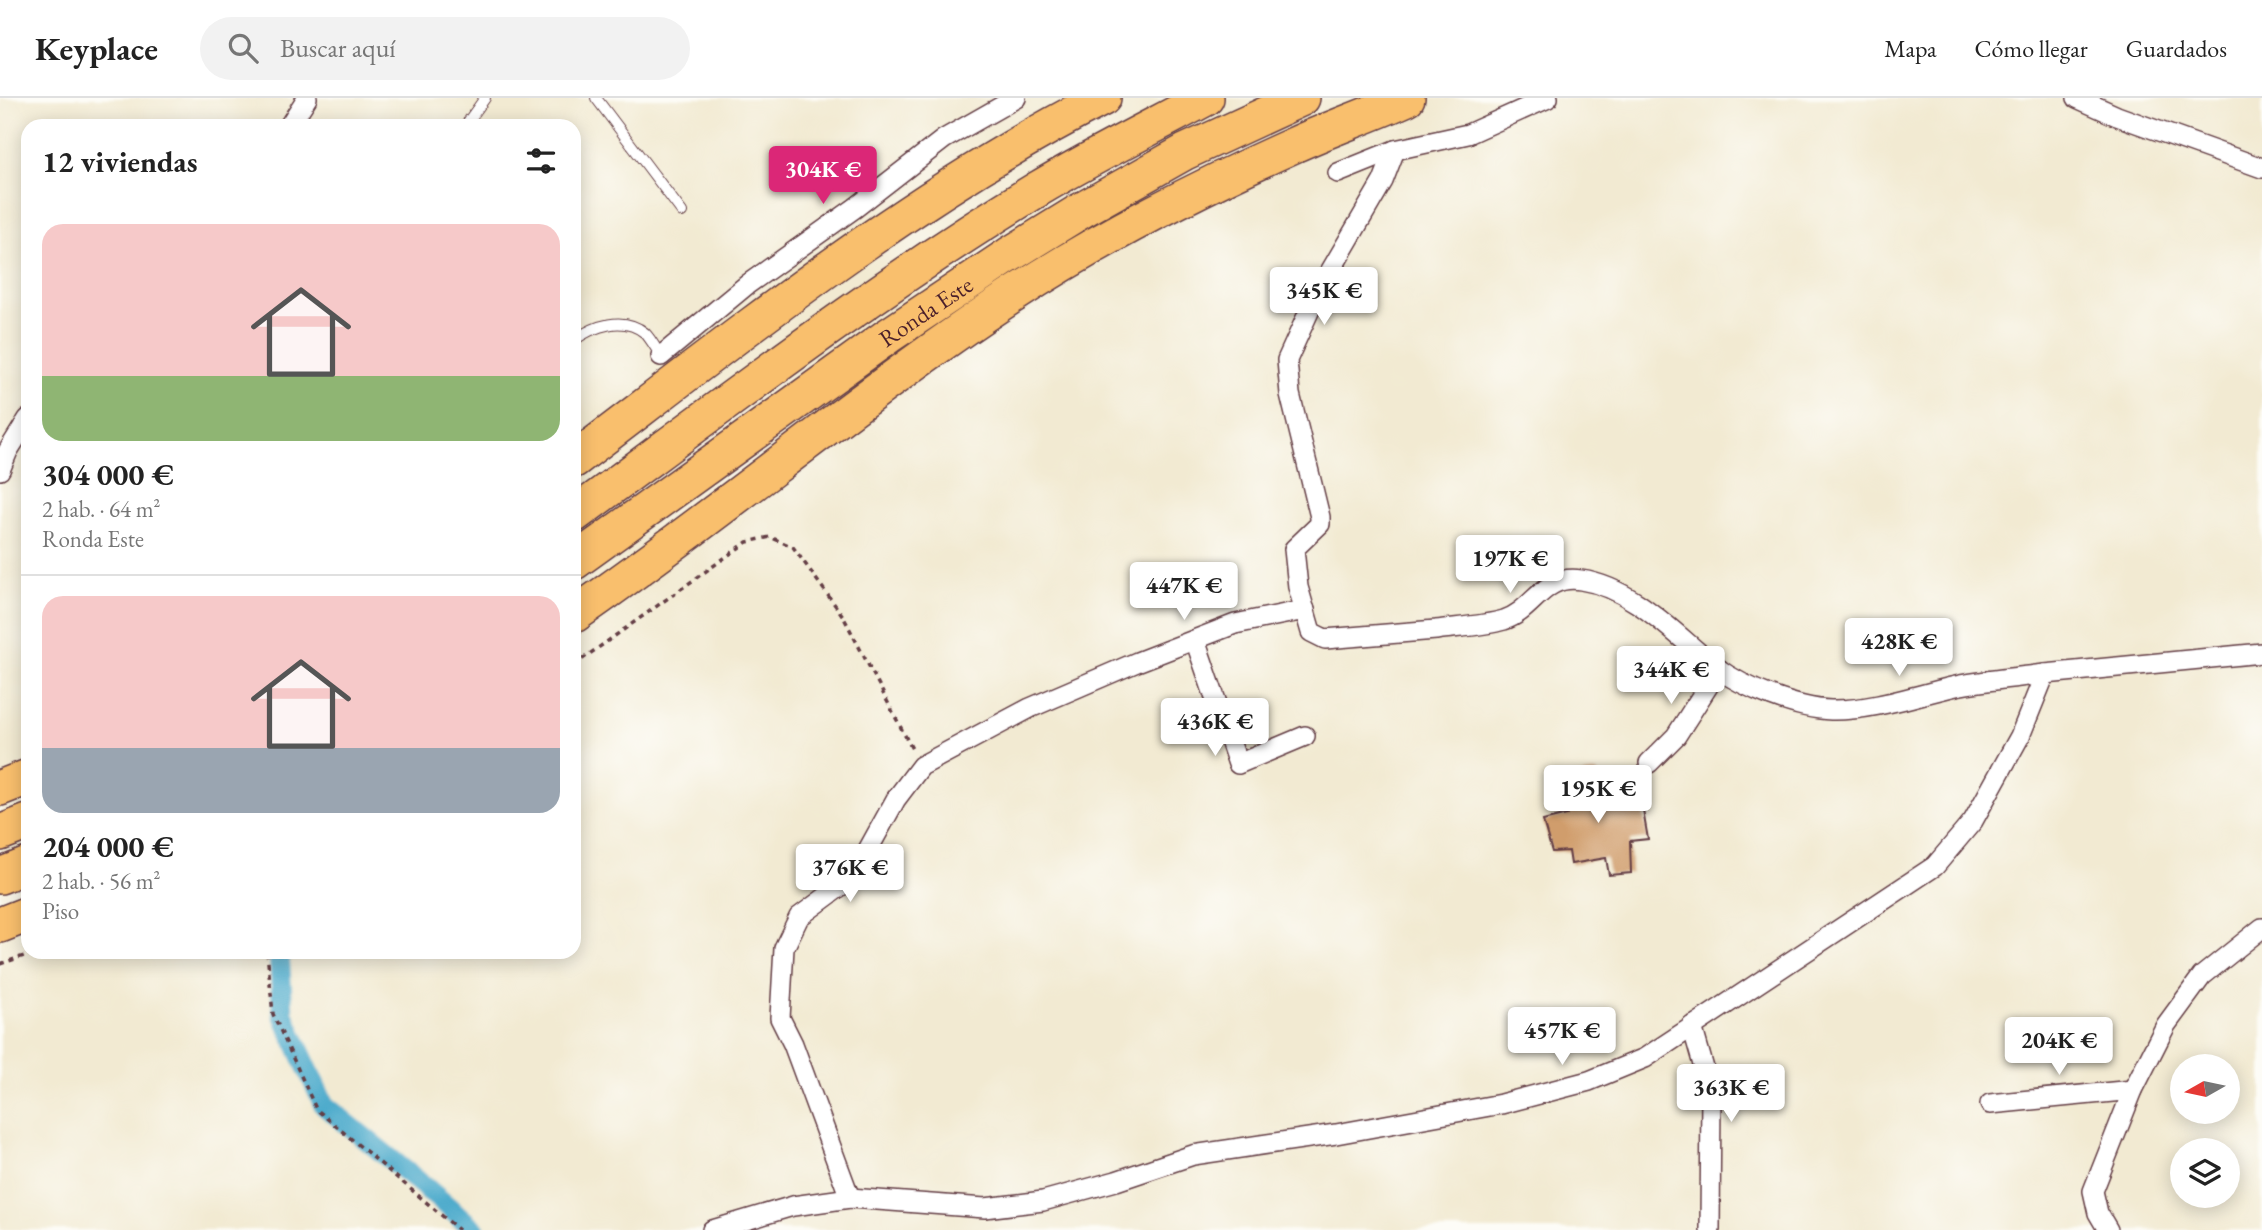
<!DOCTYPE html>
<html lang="es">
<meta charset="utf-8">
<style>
:root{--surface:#fff;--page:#f2f2f2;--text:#222;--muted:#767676;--line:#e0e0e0;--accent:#db2777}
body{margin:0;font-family:"EB Garamond",serif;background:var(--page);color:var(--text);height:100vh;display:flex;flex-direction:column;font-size:26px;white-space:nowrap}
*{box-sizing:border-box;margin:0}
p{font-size:23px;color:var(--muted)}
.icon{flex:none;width:38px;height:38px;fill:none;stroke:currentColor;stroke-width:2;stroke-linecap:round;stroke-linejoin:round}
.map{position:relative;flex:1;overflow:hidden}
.panel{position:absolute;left:21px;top:21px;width:560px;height:840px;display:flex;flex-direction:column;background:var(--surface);border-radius:21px;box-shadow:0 4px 18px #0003}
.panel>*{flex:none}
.needle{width:46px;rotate:261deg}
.buttons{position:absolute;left:2170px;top:956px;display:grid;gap:14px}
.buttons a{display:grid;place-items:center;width:70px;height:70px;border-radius:50%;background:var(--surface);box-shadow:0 4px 18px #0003;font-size:35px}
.price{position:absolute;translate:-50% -60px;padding:0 16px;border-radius:7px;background:#fff;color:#222;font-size:23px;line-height:46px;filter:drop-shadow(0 2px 4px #0008)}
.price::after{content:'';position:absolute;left:50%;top:42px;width:21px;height:16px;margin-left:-10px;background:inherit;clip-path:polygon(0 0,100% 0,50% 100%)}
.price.active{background:var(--accent);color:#fff}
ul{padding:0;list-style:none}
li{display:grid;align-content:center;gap:14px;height:371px;padding:0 21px}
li+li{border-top:2px solid var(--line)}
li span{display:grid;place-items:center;height:217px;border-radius:21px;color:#555}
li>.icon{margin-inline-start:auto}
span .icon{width:126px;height:126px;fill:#fffc;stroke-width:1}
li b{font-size:30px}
h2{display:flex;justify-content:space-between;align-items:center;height:84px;padding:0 21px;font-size:30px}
header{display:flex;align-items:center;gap:42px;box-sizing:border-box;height:98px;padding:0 35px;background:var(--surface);border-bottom:2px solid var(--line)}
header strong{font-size:33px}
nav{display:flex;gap:38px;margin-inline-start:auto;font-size:24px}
.search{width:490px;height:63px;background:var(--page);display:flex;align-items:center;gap:18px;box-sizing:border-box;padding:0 24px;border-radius:38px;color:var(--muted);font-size:26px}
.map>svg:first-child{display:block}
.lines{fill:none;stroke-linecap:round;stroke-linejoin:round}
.canal{stroke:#4eabcc;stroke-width:21}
.building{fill:#d09d6c}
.lane-casing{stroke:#633d44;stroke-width:12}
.street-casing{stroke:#633d44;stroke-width:22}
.highway-casing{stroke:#633d44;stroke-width:38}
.path{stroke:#633d44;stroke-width:3.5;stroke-dasharray:5 5;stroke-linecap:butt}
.lane{stroke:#fff;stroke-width:10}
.street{stroke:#fff;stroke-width:19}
.highway{stroke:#f9bf6d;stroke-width:35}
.labels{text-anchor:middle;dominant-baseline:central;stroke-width:5;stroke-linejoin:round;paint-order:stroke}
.street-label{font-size:24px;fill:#4a1f2b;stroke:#fdfcf7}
</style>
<header>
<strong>Keyplace</strong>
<div class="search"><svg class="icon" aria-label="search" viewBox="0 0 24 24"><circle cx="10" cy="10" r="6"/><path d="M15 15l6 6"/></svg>Buscar aquí</div>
<nav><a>Mapa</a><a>Cómo llegar</a><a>Guardados</a></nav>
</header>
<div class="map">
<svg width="2262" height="1132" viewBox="0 0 2262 1132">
<rect width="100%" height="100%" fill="#fdfcf7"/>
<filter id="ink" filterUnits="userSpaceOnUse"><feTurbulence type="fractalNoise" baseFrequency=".0143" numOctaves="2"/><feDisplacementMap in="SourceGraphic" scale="14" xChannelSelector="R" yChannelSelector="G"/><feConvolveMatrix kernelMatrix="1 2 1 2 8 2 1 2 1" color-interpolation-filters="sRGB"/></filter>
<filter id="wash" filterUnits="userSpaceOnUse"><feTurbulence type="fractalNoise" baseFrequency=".00686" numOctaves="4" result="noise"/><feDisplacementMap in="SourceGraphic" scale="28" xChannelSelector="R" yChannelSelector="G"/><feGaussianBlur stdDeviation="1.57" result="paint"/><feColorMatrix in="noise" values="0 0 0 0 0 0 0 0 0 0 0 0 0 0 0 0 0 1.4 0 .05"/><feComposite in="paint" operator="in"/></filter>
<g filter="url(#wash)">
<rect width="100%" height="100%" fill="#f2ead2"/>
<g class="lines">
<path class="canal" d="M279,854L283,916L324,1007L425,1089L475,1132"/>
</g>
<g id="blocks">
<path class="building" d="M1597,674L1601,683L1617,681L1621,708L1642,707L1648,741L1630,743L1631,775L1609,777L1606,760L1571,766L1569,753L1552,754L1543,723L1567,717L1566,702L1576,699L1573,678Z"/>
</g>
</g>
<g filter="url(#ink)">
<use href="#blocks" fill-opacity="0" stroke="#633d44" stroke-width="2"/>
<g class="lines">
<defs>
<g id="lane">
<path d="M596,0L682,114"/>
<path d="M465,28L485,0"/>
<path d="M574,242C594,228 623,217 645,235C651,241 656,251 661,258"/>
</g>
<g id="street">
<path d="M2077,0L2117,18L2262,70"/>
<path d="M289,28L307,0"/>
<path d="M1395,52L1383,83L1317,196L1287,262L1290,296L1320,419V426L1294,451L1298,489L1311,534L1325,541C1362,538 1399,535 1436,532C1458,529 1483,528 1504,522C1535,512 1542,476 1581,482C1635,490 1676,538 1717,570C1744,590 1797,611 1831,612C1870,613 1917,597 1956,588C1985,582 2015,580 2045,576"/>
<path d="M1338,75L1395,52L1468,36L1548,0"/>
<path d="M661,258L748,186L855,110L944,41L1016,0"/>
<path d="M0,372L8,353L28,321"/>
<path d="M1195,542L1238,666L1305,638"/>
<path d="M1649,665L1676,638L1719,571"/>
<path d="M1692,928L1711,995L1710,1132"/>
<path d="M1990,1006L2133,992"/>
<path d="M850,1100L793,946L780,920L784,850L799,819L853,779L896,701L921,668L1030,610L1137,564L1235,526L1305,512"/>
<path d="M712,1132L793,1108L850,1100L985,1110L1043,1103L1116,1083L1193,1057L1336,1036L1501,1006L1589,983L1645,960L1935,768L1973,723L2020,638L2045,576L2262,555"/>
<path d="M2108,1132L2098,1115L2093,1093L2133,992L2166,927L2202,878L2262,830"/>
</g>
<g id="highway">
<path d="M574,362C744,233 912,97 1103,0"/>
<path d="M574,417C726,305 877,189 1038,91C1093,58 1150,30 1206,0"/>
<path id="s1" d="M574,464L888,238L1009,157L1082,112L1185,54L1302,0"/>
<path d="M574,517C722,415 859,298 1010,199C1100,140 1196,91 1294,47C1331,30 1370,17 1407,0"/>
<path d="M0,690L28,679"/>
<path d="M0,735L28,724"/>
<path d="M0,778L28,767"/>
<path d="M0,827L28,816"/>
</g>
</defs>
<use href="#lane" class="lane-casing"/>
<use href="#street" class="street-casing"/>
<use href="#highway" class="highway-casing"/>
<g class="path">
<path d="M574,567L747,444L770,439L793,449L843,518L912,651"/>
<path d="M267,854L273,916L316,1011L459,1132"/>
<path d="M0,866L36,854"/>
</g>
<use href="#lane" class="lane"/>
<use href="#street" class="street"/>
<use href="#highway" class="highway"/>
</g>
</g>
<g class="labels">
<g class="street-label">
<text stroke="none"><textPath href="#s1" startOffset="432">Ronda Este</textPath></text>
</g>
</g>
</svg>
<div class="buttons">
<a><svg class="needle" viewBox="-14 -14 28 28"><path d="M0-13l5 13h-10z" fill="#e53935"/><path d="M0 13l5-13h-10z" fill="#767676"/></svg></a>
<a><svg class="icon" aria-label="layers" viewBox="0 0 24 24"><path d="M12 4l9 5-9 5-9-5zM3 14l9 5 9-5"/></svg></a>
</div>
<b class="price active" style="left:823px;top:108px">304K €</b>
<b class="price" style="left:1324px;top:229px">345K €</b>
<b class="price" style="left:1510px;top:497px">197K €</b>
<b class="price" style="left:1184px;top:524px">447K €</b>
<b class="price" style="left:1899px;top:580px">428K €</b>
<b class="price" style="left:1671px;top:608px">344K €</b>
<b class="price" style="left:1215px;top:660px">436K €</b>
<b class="price" style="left:1598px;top:727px">195K €</b>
<b class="price" style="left:850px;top:806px">376K €</b>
<b class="price" style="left:1562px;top:969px">457K €</b>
<b class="price" style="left:2059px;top:979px">204K €</b>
<b class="price" style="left:1731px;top:1026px">363K €</b>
<section class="panel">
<h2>12 viviendas<svg class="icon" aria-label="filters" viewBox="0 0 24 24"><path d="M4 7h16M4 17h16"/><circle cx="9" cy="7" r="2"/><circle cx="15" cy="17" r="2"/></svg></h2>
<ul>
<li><span style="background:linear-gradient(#f6c9c9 70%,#8fb573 0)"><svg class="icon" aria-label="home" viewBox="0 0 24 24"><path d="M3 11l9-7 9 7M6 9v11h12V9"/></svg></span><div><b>304 000 €</b><p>2 hab. · 64 m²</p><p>Ronda Este</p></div></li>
<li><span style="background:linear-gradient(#f6c9c9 70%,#9aa5b1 0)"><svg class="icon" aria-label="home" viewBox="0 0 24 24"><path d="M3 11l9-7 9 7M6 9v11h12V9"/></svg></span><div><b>204 000 €</b><p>2 hab. · 56 m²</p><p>Piso</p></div></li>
</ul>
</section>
</div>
